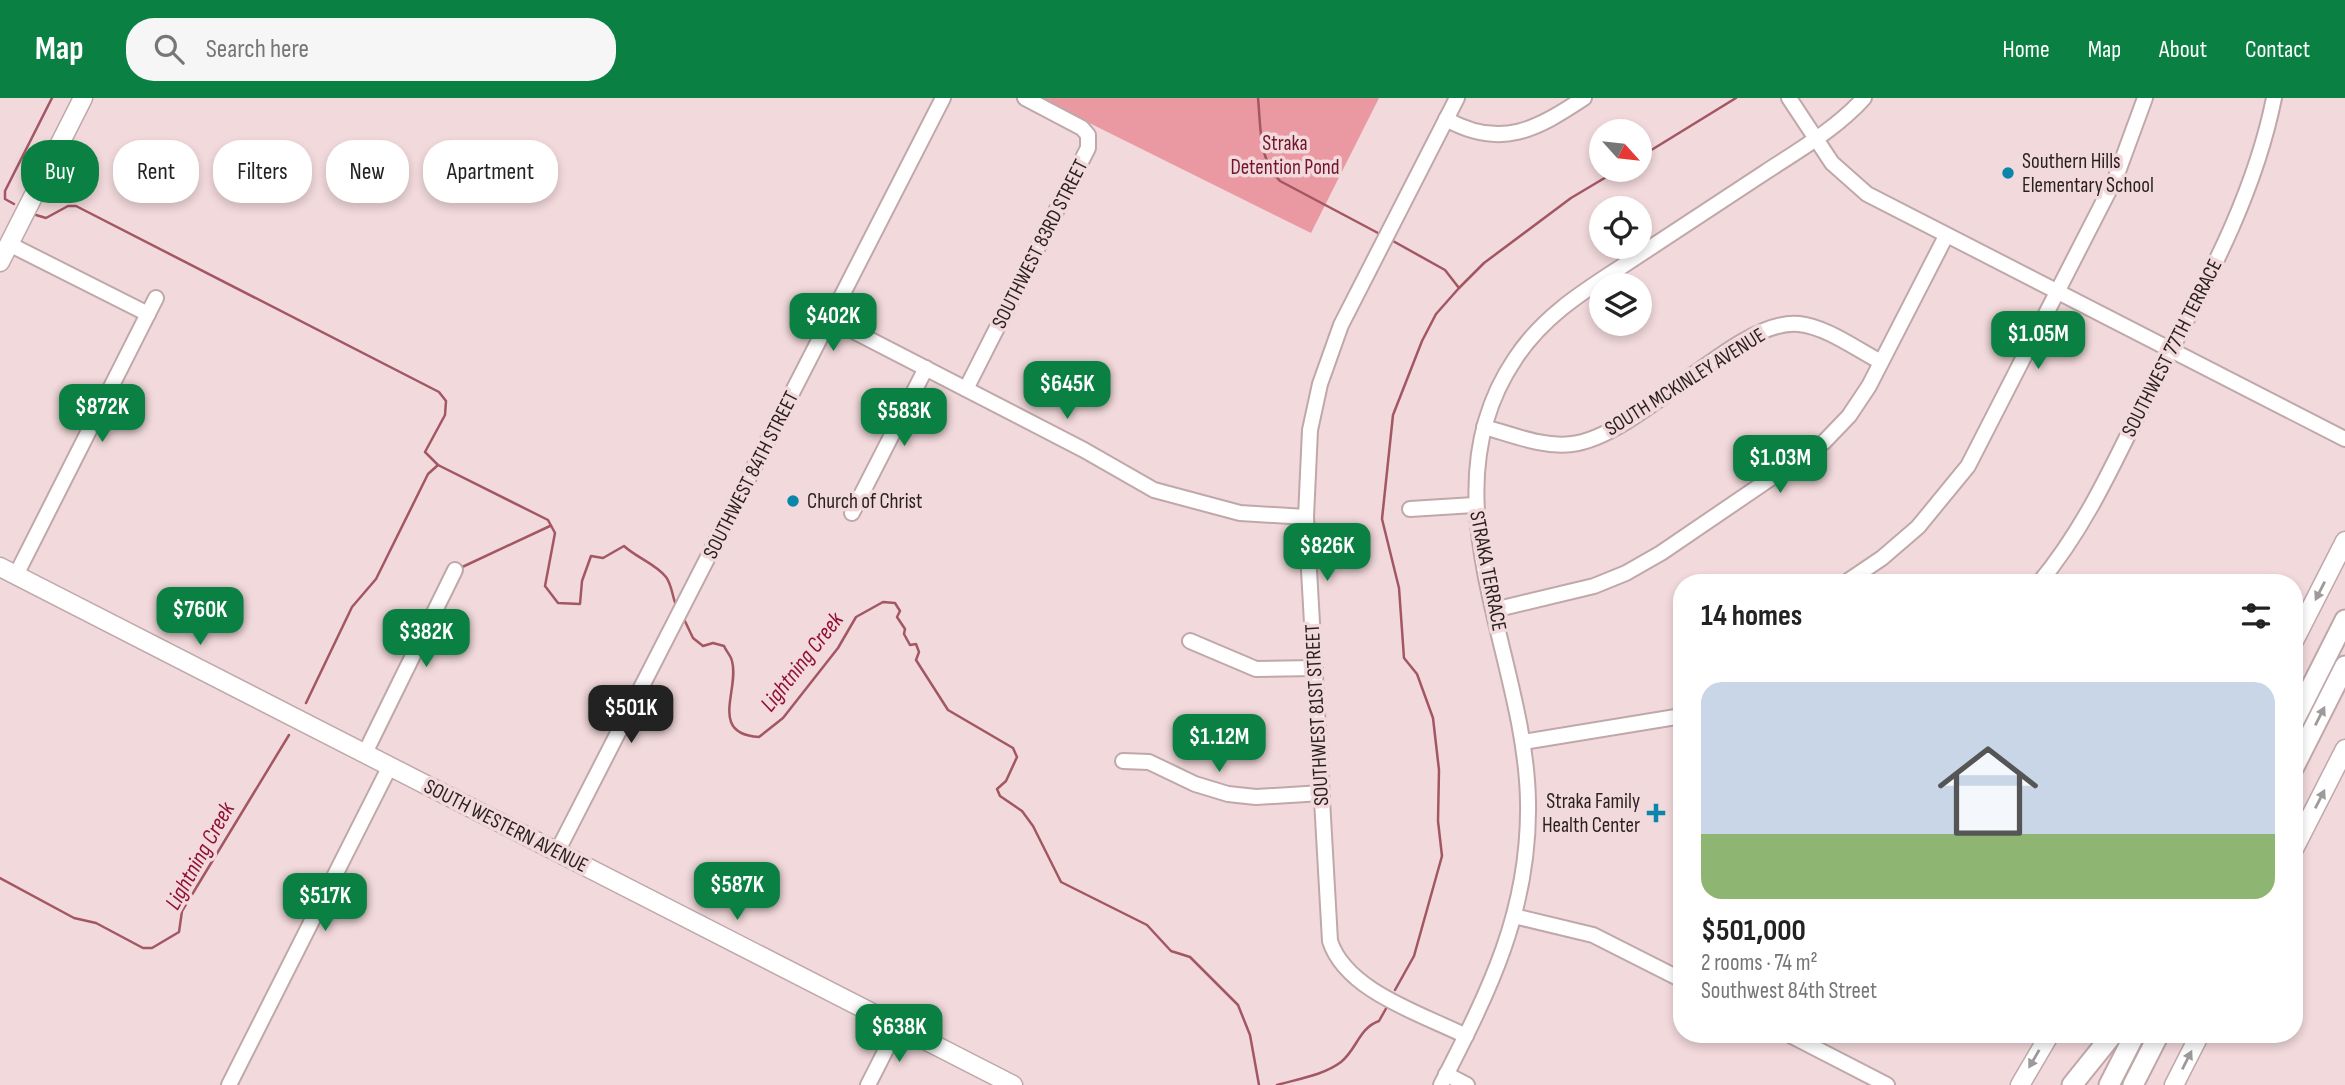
<!DOCTYPE html>
<meta charset="utf-8">
<style>
:root{--surface:#fff;--page:#f6f6f6;--text:#222;--muted:#767676;--line:#e0e0e0;--accent:#0b8043}
body{margin:0;font-family:"Sofia Sans Condensed",sans-serif;background:var(--page);color:var(--text);height:100vh;display:flex;flex-direction:column;font-size:26px;white-space:nowrap}
*{box-sizing:border-box;margin:0}
p{font-size:23px;color:var(--muted)}
.icon{flex:none;width:38px;height:38px;fill:none;stroke:currentColor;stroke-width:2;stroke-linecap:round;stroke-linejoin:round}
.map{position:relative;flex:1;overflow:hidden}
.panel{position:absolute;left:1673px;top:476px;width:630px;height:469px;display:flex;flex-direction:column;background:var(--surface);border-radius:28px;box-shadow:0 4px 10px #0003}
.panel>*{flex:none}
.top-card{position:absolute;left:21px;top:42px;width:665px;height:63px;display:flex;gap:14px}
.needle{width:46px;rotate:117deg}
.controls{position:absolute;left:1589px;top:21px;display:grid;gap:14px}
.controls a{display:grid;place-items:center;width:63px;height:63px;border-radius:50%;background:var(--surface);box-shadow:0 4px 10px #0003;font-size:35px}
.price{position:absolute;translate:-50% -60px;padding:0 16px;border-radius:14px;background:var(--accent);color:#fff;font-size:23px;line-height:46px;filter:drop-shadow(0 2px 4px #0008)}
.price::after{content:'';position:absolute;left:50%;top:42px;width:21px;height:16px;margin-left:-10px;background:inherit;clip-path:polygon(0 0,100% 0,50% 100%)}
.price.current{background:#222;color:#fff}
ul{padding:0;list-style:none}
li{display:grid;align-content:center;gap:14px;height:371px;padding:0 28px}
li+li{border-top:2px solid var(--line)}
li span{display:grid;place-items:center;height:217px;border-radius:21px;color:#555}
li>.icon{margin-inline-start:auto}
span .icon{width:126px;height:126px;fill:#fffc;stroke-width:1}
li b{font-size:30px}
h2{display:flex;justify-content:space-between;align-items:center;height:84px;padding:0 28px;font-size:30px}
.tag{padding:0 24px;border-radius:28px;background:var(--surface);box-shadow:0 4px 10px #0003;font-size:24px;line-height:63px}
.tag.current{background:var(--accent);color:#fff}
header{display:flex;align-items:center;gap:42px;box-sizing:border-box;height:98px;padding:0 35px;background:var(--accent);color:#fff}
header strong{font-size:33px}
nav{display:flex;gap:38px;margin-inline-start:auto;font-size:24px}
.search{width:490px;height:63px;background:var(--page);display:flex;align-items:center;gap:18px;box-sizing:border-box;padding:0 24px;border-radius:28px;color:var(--muted);font-size:26px}
.map>svg:first-child{display:block}
.green{fill:#ea99a2}
.lines{fill:none;stroke-linecap:round;stroke-linejoin:round}
.stream{stroke:#a25762;stroke-width:2.5}
.minor-casing{stroke:#c0a8aa;stroke-width:18}
.major-casing{stroke:#c0a8aa;stroke-width:21}
.highway-casing{stroke:#c0a8aa;stroke-width:23}
.minor{stroke:#fff;stroke-width:14}
.major{stroke:#fff;stroke-width:18}
.highway{stroke:#fff;stroke-width:19}
.oneway{fill:#9e9a9a}
.poi-dot{fill:#0b86aa;stroke:#f2d9db;stroke-width:2.5}
.labels{text-anchor:middle;dominant-baseline:central;stroke-width:7;stroke-linejoin:round;paint-order:stroke}
.park-label{font-size:21px;fill:#72152c;stroke:#f2d9db}
.poi-label{font-size:21px;fill:#281f1f;stroke:#f2d9db;text-anchor:start}
.street-label{font-size:21px;fill:#281f1f;stroke:#f2d9db}
.water-label{font-size:23px;font-style:italic;fill:#901036;stroke:#f2d9db}
</style>
<header>
<strong>Map</strong>
<div class="search"><svg class="icon" aria-label="search" viewBox="0 0 24 24"><circle cx="10" cy="10" r="6"/><path d="M15 15l6 6"/></svg>Search here</div>
<nav><a>Home</a><a>Map</a><a>About</a><a>Contact</a></nav>
</header>
<div class="map">
<svg width="2345" height="987" viewBox="0 0 2345 987">
<rect width="100%" height="100%" fill="#f2d9db"/>
<path class="green" d="M1039,0H1379L1311,135Z"/>
<g class="lines">
<g class="stream">
<path d="M1258,0C1261,29 1258,61 1280,83L1378,135"/>
<path d="M1640,59L1736,0"/>
<path d="M14,106L5,101V93L52,0"/>
<path d="M36,117L46,120L68,108H76L439,294L446,303L445,317L425,354L438,367L548,422L555,435L545,488L558,505L580,506L582,483L591,458L603,460L624,448C637,460 656,466 666,479C672,487 672,498 676,507"/>
<path d="M1393,143L1445,172L1459,190"/>
<path d="M458,471L550,428"/>
<path d="M683,519L693,540L703,548L713,545L724,548C726,553 731,558 732,563C740,591 708,636 759,639L783,620L838,550L856,519L883,504L895,505L900,513L897,519L905,531L904,536L910,547L916,546L919,554L916,562L948,612L1013,650L1017,659L1006,683L997,691L1000,698L1022,713L1033,728L1061,784L1147,827L1171,853L1190,859L1238,907L1250,937L1259,987"/>
<path d="M306,605L352,509L376,481L428,376L438,367"/>
<path d="M0,780L74,820L96,825L143,850H152L179,834L182,813L289,637"/>
<path d="M1395,892L1414,858L1442,758L1438,723L1439,672L1433,620L1417,576L1404,560L1399,490L1382,421L1393,317L1422,243L1436,216L1459,190L1484,165L1571,100L1618,72"/>
<path d="M1277,987C1298,981 1324,977 1341,964C1357,951 1359,930 1379,923L1388,907"/>
</g>
<defs>
<g id="minor">
<path d="M1457,0L1341,227L1320,286L1310,332L1306,419L1330,843C1346,893 1422,916 1466,938"/>
<path d="M1789,0L1832,65L1867,96L2345,341"/>
<path d="M1446,21C1501,52 1537,31 1584,0"/>
<path d="M9,146L148,216"/>
<path d="M830,221L1084,352L1154,392L1240,415L1306,419"/>
<path d="M966,291L1088,50V37L1082,30L1025,0"/>
<path d="M1484,329C1511,336 1543,350 1572,346C1640,338 1738,219 1799,226C1827,229 1856,251 1881,264"/>
<path d="M1410,411L1474,407"/>
<path d="M852,415L926,270"/>
<path d="M16,477L156,200"/>
<path d="M1845,485L1882,460L1918,429L1968,368L2116,79L2145,0"/>
<path d="M2039,485C2087,428 2117,358 2150,292C2199,197 2253,105 2274,0"/>
<path d="M1494,512L1594,488L1626,475L1661,455L1824,344L1849,318L1869,288L1946,138"/>
<path d="M1190,543L1256,571L1315,570"/>
<path d="M1523,644L1682,618"/>
<path d="M365,655L455,472"/>
<path d="M1123,663L1149,664L1195,686L1228,696L1256,699L1322,695"/>
<path d="M557,754L943,0"/>
<path d="M1514,818L1593,837L1682,882"/>
<path d="M1788,936L1887,987"/>
<path d="M1446,976L1467,987"/>
<path d="M229,987L390,668"/>
<path d="M868,987L898,928"/>
<path d="M1441,987C1489,893 1530,813 1528,704C1526,556 1422,399 1515,261C1541,221 1579,196 1618,171C1666,139 1715,107 1764,75C1799,52 1836,31 1864,0"/>
</g>
<g id="major">
<path d="M0,164L83,0"/>
<path d="M0,469L1013,987"/>
<path d="M2294,543L2345,443"/>
<path d="M2294,751L2345,651"/>
<path d="M2020,987L2050,936"/>
<path d="M2174,987L2200,936"/>
</g>
<g id="highway">
<path d="M2294,623L2345,522"/>
<path d="M2294,669L2345,568"/>
<path d="M2072,987L2113,936"/>
<path d="M2109,987L2135,936"/>
<path d="M2133,987L2159,936"/>
</g>
</defs>
<use href="#minor" class="minor-casing"/>
<use href="#major" class="major-casing"/>
<use href="#highway" class="highway-casing"/>
<use href="#minor" class="minor"/>
<use href="#major" class="major"/>
<use href="#highway" class="highway"/>
</g>
<defs><path id="oneway-solid" d="M-6-.8H1V-3.2L6.5 0L1 3.2V.8H-6Z" transform="scale(1.75)"/></defs>
<g class="oneway">
<use href="#oneway-solid" transform="translate(2320 493) rotate(117)"/>
<use href="#oneway-solid" transform="translate(2320 618) rotate(-63)"/>
<use href="#oneway-solid" transform="translate(2320 701) rotate(-63)"/>
<use href="#oneway-solid" transform="translate(2034 961) rotate(120)"/>
<use href="#oneway-solid" transform="translate(2187 962) rotate(-63)"/>
</g>
<g class="poi-dot">
<circle cx="2008" cy="75" r="7"/>
<circle cx="793" cy="403" r="7"/>
<path d="M1652.5 704.5h7v7h7v7h-7v7h-7v-7h-7v-7h7z"/>
</g>
<g class="labels">
<g class="park-label">
<text x="1285" y="45">Straka<tspan x="1285" dy="24">Detention Pond</tspan></text>
</g>
<g class="poi-label">
<text x="2022" y="63">Southern Hills<tspan x="2022" dy="24">Elementary School</tspan></text>
<text x="807" y="403">Church of Christ</text>
<text x="1640" y="703" text-anchor="end">Straka Family<tspan x="1640" dy="24">Health Center</tspan></text>
</g>
<g class="street-label">
<text transform="translate(1040 146) rotate(-63)">SOUTHWEST 83RD STREET</text>
<text transform="translate(2172 250) rotate(-63)">SOUTHWEST 77TH TERRACE</text>
<text transform="translate(1685 284) rotate(-32)">SOUTH MCKINLEY AVENUE</text>
<text transform="translate(751 377) rotate(-63)">SOUTHWEST 84TH STREET</text>
<text transform="translate(1488 473) rotate(79)">STRAKA TERRACE</text>
<text transform="translate(1317 617) rotate(-93)">SOUTHWEST 81ST STREET</text>
<text transform="translate(506 728) rotate(27)">SOUTH WESTERN AVENUE</text>
</g>
<g class="water-label">
<text transform="translate(802 564) rotate(-52)">Lightning Creek</text>
<text transform="translate(200 758) rotate(-61)">Lightning Creek</text>
</g>
</g>
</svg>
<div class="controls">
<a><svg class="needle" viewBox="-14 -14 28 28"><path d="M0-13l5 13h-10z" fill="#e53935"/><path d="M0 13l5-13h-10z" fill="#767676"/></svg></a>
<a><svg class="icon" aria-label="locate" viewBox="0 0 24 24"><circle cx="12" cy="12" r="6"/><path d="M12 2v4M12 18v4M2 12h4M18 12h4"/></svg></a>
<a><svg class="icon" aria-label="layers" viewBox="0 0 24 24"><path d="M12 4l9 5-9 5-9-5zM3 14l9 5 9-5"/></svg></a>
</div>
<b class="price" style="left:833px;top:255px">$402K</b>
<b class="price" style="left:2038px;top:273px">$1.05M</b>
<b class="price" style="left:1067px;top:323px">$645K</b>
<b class="price" style="left:102px;top:346px">$872K</b>
<b class="price" style="left:904px;top:350px">$583K</b>
<b class="price" style="left:1780px;top:397px">$1.03M</b>
<b class="price" style="left:1327px;top:485px">$826K</b>
<b class="price" style="left:200px;top:549px">$760K</b>
<b class="price" style="left:426px;top:571px">$382K</b>
<b class="price current" style="left:631px;top:647px">$501K</b>
<b class="price" style="left:1219px;top:676px">$1.12M</b>
<b class="price" style="left:737px;top:824px">$587K</b>
<b class="price" style="left:325px;top:835px">$517K</b>
<b class="price" style="left:899px;top:966px">$638K</b>
<div class="top-card">
<a class="tag current">Buy</a>
<a class="tag">Rent</a>
<a class="tag">Filters</a>
<a class="tag">New</a>
<a class="tag">Apartment</a>
</div>
<section class="panel">
<h2>14 homes<svg class="icon" aria-label="filters" viewBox="0 0 24 24"><path d="M4 7h16M4 17h16"/><circle cx="9" cy="7" r="2"/><circle cx="15" cy="17" r="2"/></svg></h2>
<ul>
<li><span style="background:linear-gradient(#c9d6e8 70%,#8fb573 0)"><svg class="icon" aria-label="home" viewBox="0 0 24 24"><path d="M3 11l9-7 9 7M6 9v11h12V9"/></svg></span><div><b>$501,000</b><p>2 rooms · 74 m²</p><p>Southwest 84th Street</p></div></li>
</ul>
</section>
</div>
